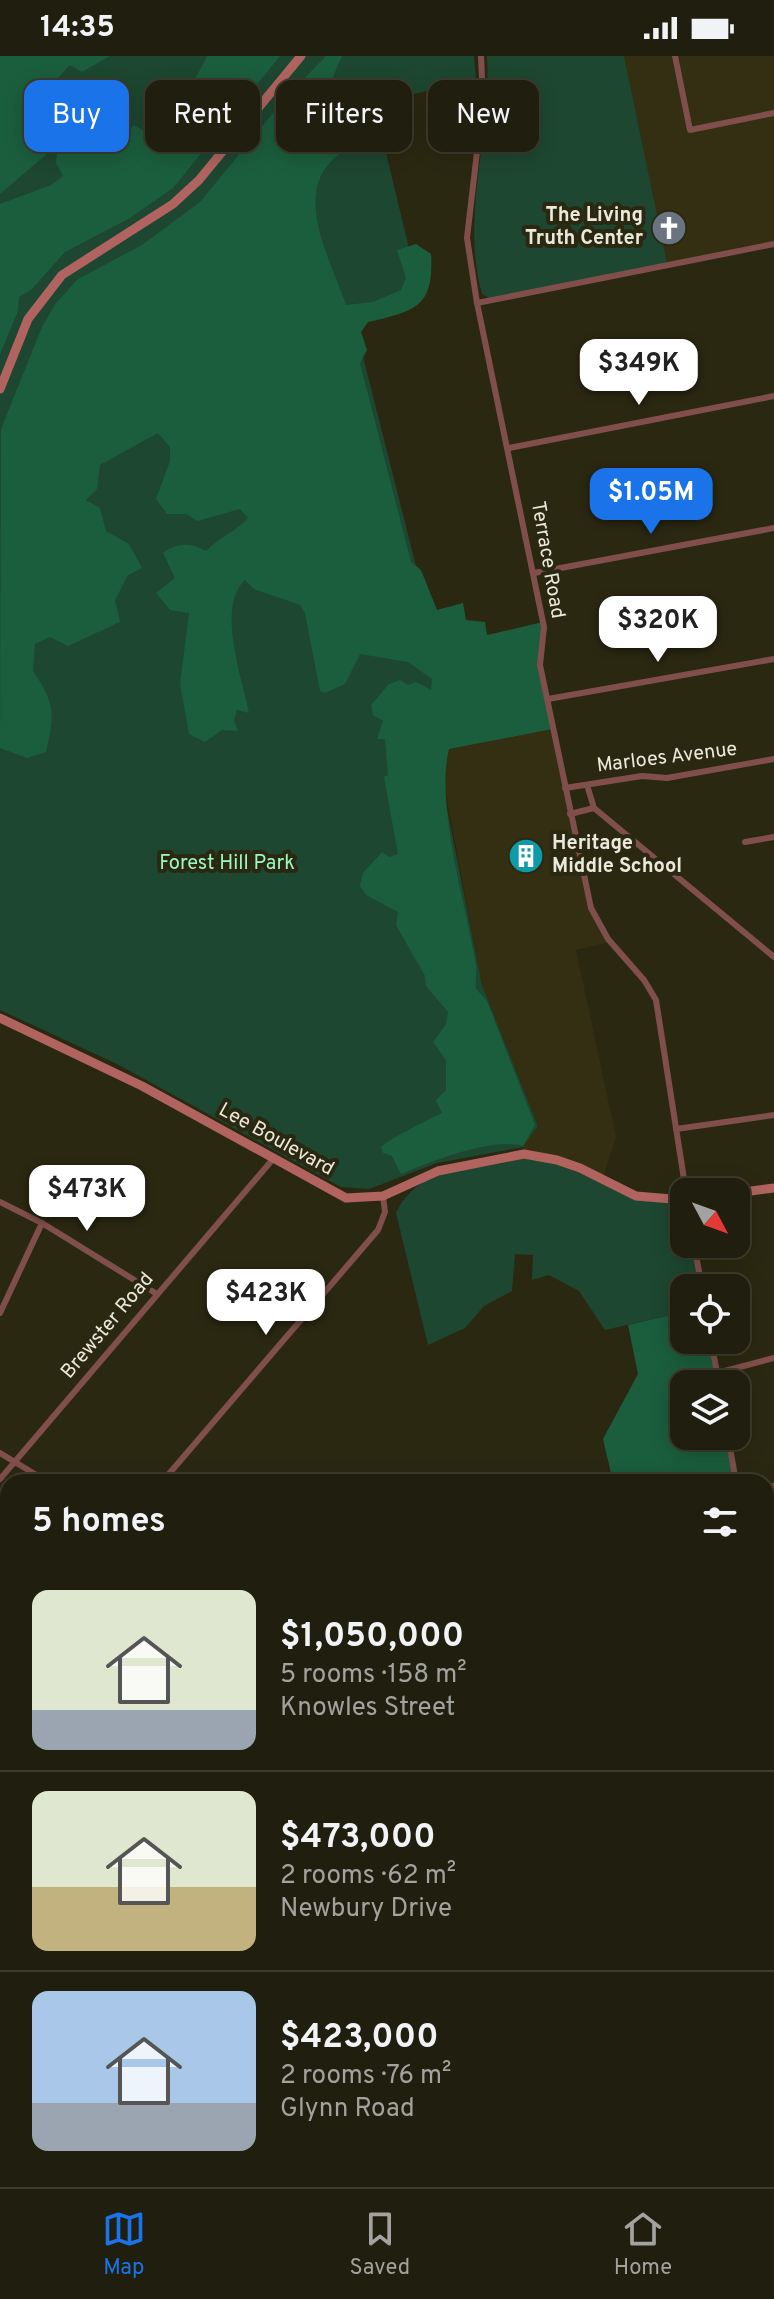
<!DOCTYPE html>
<meta charset="utf-8">
<style>
:root{--surface:#201e0e;--page:#282717;--text:#f1f3f6;--muted:#a2a29e;--line:#3d3c2e;--accent:#1a73e8}
body{margin:0;font-family:Overpass,sans-serif;background:var(--page);color:var(--text);height:100vh;display:flex;flex-direction:column;font-size:30px;white-space:nowrap}
*{box-sizing:border-box;margin:0}
p{font-size:26px;color:var(--muted)}
.icon{flex:none;width:44px;height:44px;fill:none;stroke:currentColor;stroke-width:2;stroke-linecap:round;stroke-linejoin:round}
.map{position:relative;flex:1;overflow:hidden}
.drawer{position:absolute;left:0px;top:1418px;width:774px;height:714px;display:flex;flex-direction:column;background:var(--surface);border-radius:24px 24px 0 0;box-shadow:0 4px 20px #0003,0 0 0 2px var(--line)}
.drawer>*{flex:none}
.banner{position:absolute;left:24px;top:24px;width:726px;height:72px;display:flex;gap:16px}
.needle{width:52px;rotate:131deg}
.buttons{position:absolute;left:670px;top:1122px;display:grid;gap:16px}
.buttons a{display:grid;place-items:center;width:80px;height:80px;border-radius:16px;background:var(--surface);box-shadow:0 4px 20px #0003,0 0 0 2px var(--line);font-size:40px}
.price{position:absolute;translate:-50% -68px;padding:0 18px;border-radius:16px;background:#fff;color:#222;font-size:26px;line-height:52px;filter:drop-shadow(0 2px 4px #0008)}
.price::after{content:'';position:absolute;left:50%;top:48px;width:24px;height:18px;margin-left:-12px;background:inherit;clip-path:polygon(0 0,100% 0,50% 100%)}
.price.current{background:var(--accent);color:#fff}
ul{padding:0;list-style:none}
li{display:flex;align-items:center;gap:24px;height:200px;padding:0 32px}
li+li{border-top:2px solid var(--line)}
li span{display:grid;place-items:center;flex:none;width:224px;height:160px;border-radius:16px;color:#555}
li>.icon{margin-inline-start:auto}
span .icon{width:96px;height:96px;fill:#fffc;stroke-width:1}
li b{font-size:34px}
h2{display:flex;justify-content:space-between;align-items:center;height:96px;padding:0 32px;font-size:34px}
.pill{padding:0 28px;border-radius:16px;background:var(--surface);box-shadow:0 4px 20px #0003,0 0 0 2px var(--line);font-size:28px;line-height:72px}
.pill.current{background:var(--accent);color:#fff}
.status{display:flex;justify-content:space-between;align-items:center;height:56px;padding:0 40px;background:var(--surface);direction:ltr}
.status svg{height:22px;fill:currentColor}
.tab-bar{display:flex;justify-content:space-around;align-items:center;height:112px;border-top:2px solid var(--line);background:var(--surface);font-size:22px;color:var(--muted)}
.tab-bar a{display:grid;justify-items:center;gap:4px}
.tab-bar .current{color:var(--accent)}
.map>svg:first-child{display:block}
.built{fill:#342f12}
.green{fill:#1d4730}
.forest{fill:#1b5e3d}
.lines{fill:none;stroke-linecap:round;stroke-linejoin:round}
.street{stroke:#804f4c;stroke-width:6}
.secondary{stroke:#b1645f;stroke-width:9}
.labels{text-anchor:middle;dominant-baseline:central;stroke-width:8;stroke-linejoin:round;paint-order:stroke}
.poi-label{font-size:20px;font-weight:bold;fill:#ebe9dc;stroke:#2b2812;text-anchor:end}
.street-label{font-size:20px;fill:#ebe9dc;stroke:#2b2812}
.park-label{font-size:20px;fill:#9bf9c3;stroke:#2b2812}
</style>
<div class="status"><b>14:35</b><svg viewBox="0 0 49 12"><path d="M0 12V9h3v3zM5 12V6h3v6zM10 12V3h3v9zM15 12V0h3v12zM26 1h20v11H26zM47 4h2v5h-2z"/></svg></div>
<div class="map">
<svg width="774" height="2131" viewBox="0 0 774 2131">
<rect width="100%" height="100%" fill="#2b2812"/>
<g class="built">
<path d="M624,0H774V188L667,209Z"/>
<path d="M553,673L591,852L610,886L576,894L616,1081L602,1125L524,1098L523,1091L538,1070L482,929L445,733L443,715L449,693Z"/>
</g>
<g class="green">
<path d="M0,0H474L476,24L374,47L420,238L351,253L442,613L447,685L440,717L482,929L538,1070L523,1091L437,1107L369,1133L341,1131L117,1008L0,954Z"/>
<path d="M487,0H624L667,207L489,242L482,238C460,159 492,79 487,0Z"/>
<path d="M540,1100L621,1135L684,1144V1188H694L702,1232H684V1256L605,1274L579,1235L549,1219L532,1224L533,1199L515,1198L512,1235L484,1250L465,1272L428,1289L396,1157C420,1105 491,1107 540,1100Z"/>
</g>
<g class="forest">
<path d="M0,0H110L82,16L70,9L38,44L55,77L48,97L0,138Z"/>
<path d="M207,0H280L173,132L130,162L65,196L31,234L19,241L18,255L0,298V148L51,129L63,120L56,107L57,95L72,91L76,78L106,76L114,87L134,69L144,75L168,60L178,35L190,33Z"/>
<path d="M326,0H342L326,37L335,53L355,63L359,81C346,93 327,105 320,122C304,159 334,213 346,249L373,246L401,234L406,222L397,194L416,188L431,198C434,251 416,255 368,266L361,276L367,294L360,307L411,506L421,514L437,554L463,547L466,564L485,566L487,579L543,566L540,609L553,673L449,693C435,748 466,850 476,909C477,917 475,924 476,933L487,945L535,1069L523,1090C492,1081 430,1106 401,1118L392,1100L383,1097L381,1091C387,1084 431,1062 442,1057L436,1044L446,1034V1004L433,986L446,968L448,956L426,930L425,920L396,869L398,856L366,839L360,830L363,817L382,796L389,801L398,798L384,721L388,719L385,683H377L383,665L373,659L371,649L389,628L400,624L408,629L416,626L431,634L432,623L408,606L360,598L345,628L325,637L320,635L305,557L300,549L254,533L245,524C216,550 242,622 249,657L237,654L234,664L238,675L222,674L205,686L189,678L180,628L189,557L170,554L156,537L175,522L163,497C176,487 191,486 206,495C219,481 236,476 248,462L240,453L197,465L186,458H167L156,443L170,405V391L158,377L100,409L97,433L86,444L100,452L106,475L129,488L142,512L128,519L115,544L120,566L68,590L50,581L35,588L33,615C55,647 55,658 46,696L27,702L0,692L1,373L42,271L56,247L78,223L142,189L200,146L287,40Z"/>
<path d="M684,1256V1284H711L719,1328H684V1380H728L736,1426H613L603,1383L638,1318L628,1269Z"/>
<path d="M772,1707L774,1708V2112L766,2110V1708Z"/>
<path d="M8,1909V2057H0V1916Z"/>
</g>
<g class="lines">
<g class="street">
<path d="M481,0L483,44L467,182L477,247L544,571L540,609L591,852L608,883L644,924L656,944L686,1136"/>
<path d="M675,0L690,74L774,57"/>
<path d="M477,247L774,188"/>
<path d="M509,392L774,340"/>
<path d="M534,517L774,472"/>
<path d="M548,643L774,603"/>
<path d="M587,729L594,752L774,901"/>
<path d="M565,732L642,720L667,722L774,703"/>
<path d="M570,758L594,752"/>
<path d="M745,786L774,781"/>
<path d="M676,1073L774,1059"/>
<path d="M0,1146L42,1167L157,1238"/>
<path d="M694,1188L702,1232"/>
<path d="M0,1257L42,1167"/>
<path d="M711,1284L719,1328"/>
<path d="M717,1317L774,1302"/>
<path d="M728,1380L736,1426"/>
<path d="M0,1397L48,1426"/>
<path d="M0,1423L273,1103"/>
<path d="M162,1426L378,1174L385,1156L383,1140"/>
<path d="M766,1432L774,1430"/>
<path d="M766,1555L774,1553"/>
<path d="M766,1564L774,1591"/>
<path d="M0,1616L8,1606"/>
<path d="M766,1640L774,1633"/>
<path d="M0,1832L8,1831"/>
<path d="M597,2124L599,2131"/>
</g>
<g class="secondary">
<path d="M0,333L28,263L62,219L173,148L199,124L301,0"/>
<path d="M0,962L142,1030L346,1142L383,1140L438,1115L524,1098L557,1104L580,1112L636,1140L684,1144"/>
<path d="M736,1137L774,1132"/>
<path d="M766,2123L774,2124"/>
<path d="M444,2131L475,2124"/>
</g>
</g>
<defs>
<symbol id="church-disc" viewBox="-11 -11 22 22"><circle r="9.5" fill="#6b7280" stroke="#2b2812"/><path d="M-1.2-6h2.4v3.5h3.3v2.4h-3.3V6h-2.4V-.1h-3.3v-2.4h3.3Z" fill="#fff"/></symbol>
<symbol id="building-disc" viewBox="-11 -11 22 22"><circle r="9.5" fill="#0f9aa8" stroke="#2b2812"/><path d="M-4-6H4V6H1V3H-1V6H-4ZM-2.5-4.3h1.7v1.8h-1.7ZM.8-4.3h1.7v1.8H.8ZM-2.5-1h1.7V.8h-1.7ZM.8-1h1.7V.8H.8Z" fill="#fff"/></symbol>
</defs>
<g fill-rule="evenodd">
<use href="#church-disc" x="649" y="152" width="40" height="40"/>
<use href="#building-disc" x="506" y="780" width="40" height="40"/>
</g>
<g class="labels">
<g class="poi-label">
<text x="643" y="160">The Living<tspan x="643" dy="23">Truth Center</tspan></text>
<text x="552" y="788" text-anchor="start">Heritage<tspan x="552" dy="23">Middle School</tspan></text>
</g>
<g class="street-label">
<text transform="translate(547 504) rotate(80)">Terrace Road</text>
<text transform="translate(667 702) rotate(-7)">Marloes Avenue</text>
<text transform="translate(276 1084) rotate(29)">Lee Boulevard</text>
<text transform="translate(108 1270) rotate(-50)">Brewster Road</text>
</g>
<g class="park-label">
<text x="227" y="808">Forest Hill Park</text>
</g>
</g>
</svg>
<div class="buttons">
<a><svg class="needle" viewBox="-14 -14 28 28"><path d="M0-13l5 13h-10z" fill="#e53935"/><path d="M0 13l5-13h-10z" fill="#a2a29e"/></svg></a>
<a><svg class="icon" aria-label="locate" viewBox="0 0 24 24"><circle cx="12" cy="12" r="6"/><path d="M12 2v4M12 18v4M2 12h4M18 12h4"/></svg></a>
<a><svg class="icon" aria-label="layers" viewBox="0 0 24 24"><path d="M12 4l9 5-9 5-9-5zM3 14l9 5 9-5"/></svg></a>
</div>
<b class="price" style="left:639px;top:351px">$349K</b>
<b class="price current" style="left:651px;top:480px">$1.05M</b>
<b class="price" style="left:658px;top:608px">$320K</b>
<b class="price" style="left:87px;top:1177px">$473K</b>
<b class="price" style="left:266px;top:1281px">$423K</b>
<div class="banner">
<a class="pill current">Buy</a>
<a class="pill">Rent</a>
<a class="pill">Filters</a>
<a class="pill">New</a>
</div>
<section class="drawer">
<h2>5 homes<svg class="icon" aria-label="filters" viewBox="0 0 24 24"><path d="M4 7h16M4 17h16"/><circle cx="9" cy="7" r="2"/><circle cx="15" cy="17" r="2"/></svg></h2>
<ul>
<li><span style="background:linear-gradient(#dfe7d0 75%,#9aa5b1 0)"><svg class="icon" aria-label="home" viewBox="0 0 24 24"><path d="M3 11l9-7 9 7M6 9v11h12V9"/></svg></span><div><b>$1,050,000</b><p>5 rooms · 158 m²</p><p>Knowles Street</p></div></li>
<li><span style="background:linear-gradient(#dfe7d0 60%,#c2b280 0)"><svg class="icon" aria-label="home" viewBox="0 0 24 24"><path d="M3 11l9-7 9 7M6 9v11h12V9"/></svg></span><div><b>$473,000</b><p>2 rooms · 62 m²</p><p>Newbury Drive</p></div></li>
<li><span style="background:linear-gradient(#a9c7e8 70%,#9aa5b1 0)"><svg class="icon" aria-label="home" viewBox="0 0 24 24"><path d="M3 11l9-7 9 7M6 9v11h12V9"/></svg></span><div><b>$423,000</b><p>2 rooms · 76 m²</p><p>Glynn Road</p></div></li>
</ul>
</section>
</div>
<nav class="tab-bar">
<a class="current"><svg class="icon" aria-label="map" viewBox="0 0 24 24"><path d="M3 6l6-2 6 2 6-2v14l-6 2-6-2-6 2zM9 4v14M15 6v14"/></svg>Map</a>
<a><svg class="icon" aria-label="saved" viewBox="0 0 24 24"><path d="M7 4h10v16l-5-4-5 4z"/></svg>Saved</a>
<a><svg class="icon" aria-label="home" viewBox="0 0 24 24"><path d="M3 11l9-7 9 7M6 9v11h12V9"/></svg>Home</a>
</nav>
